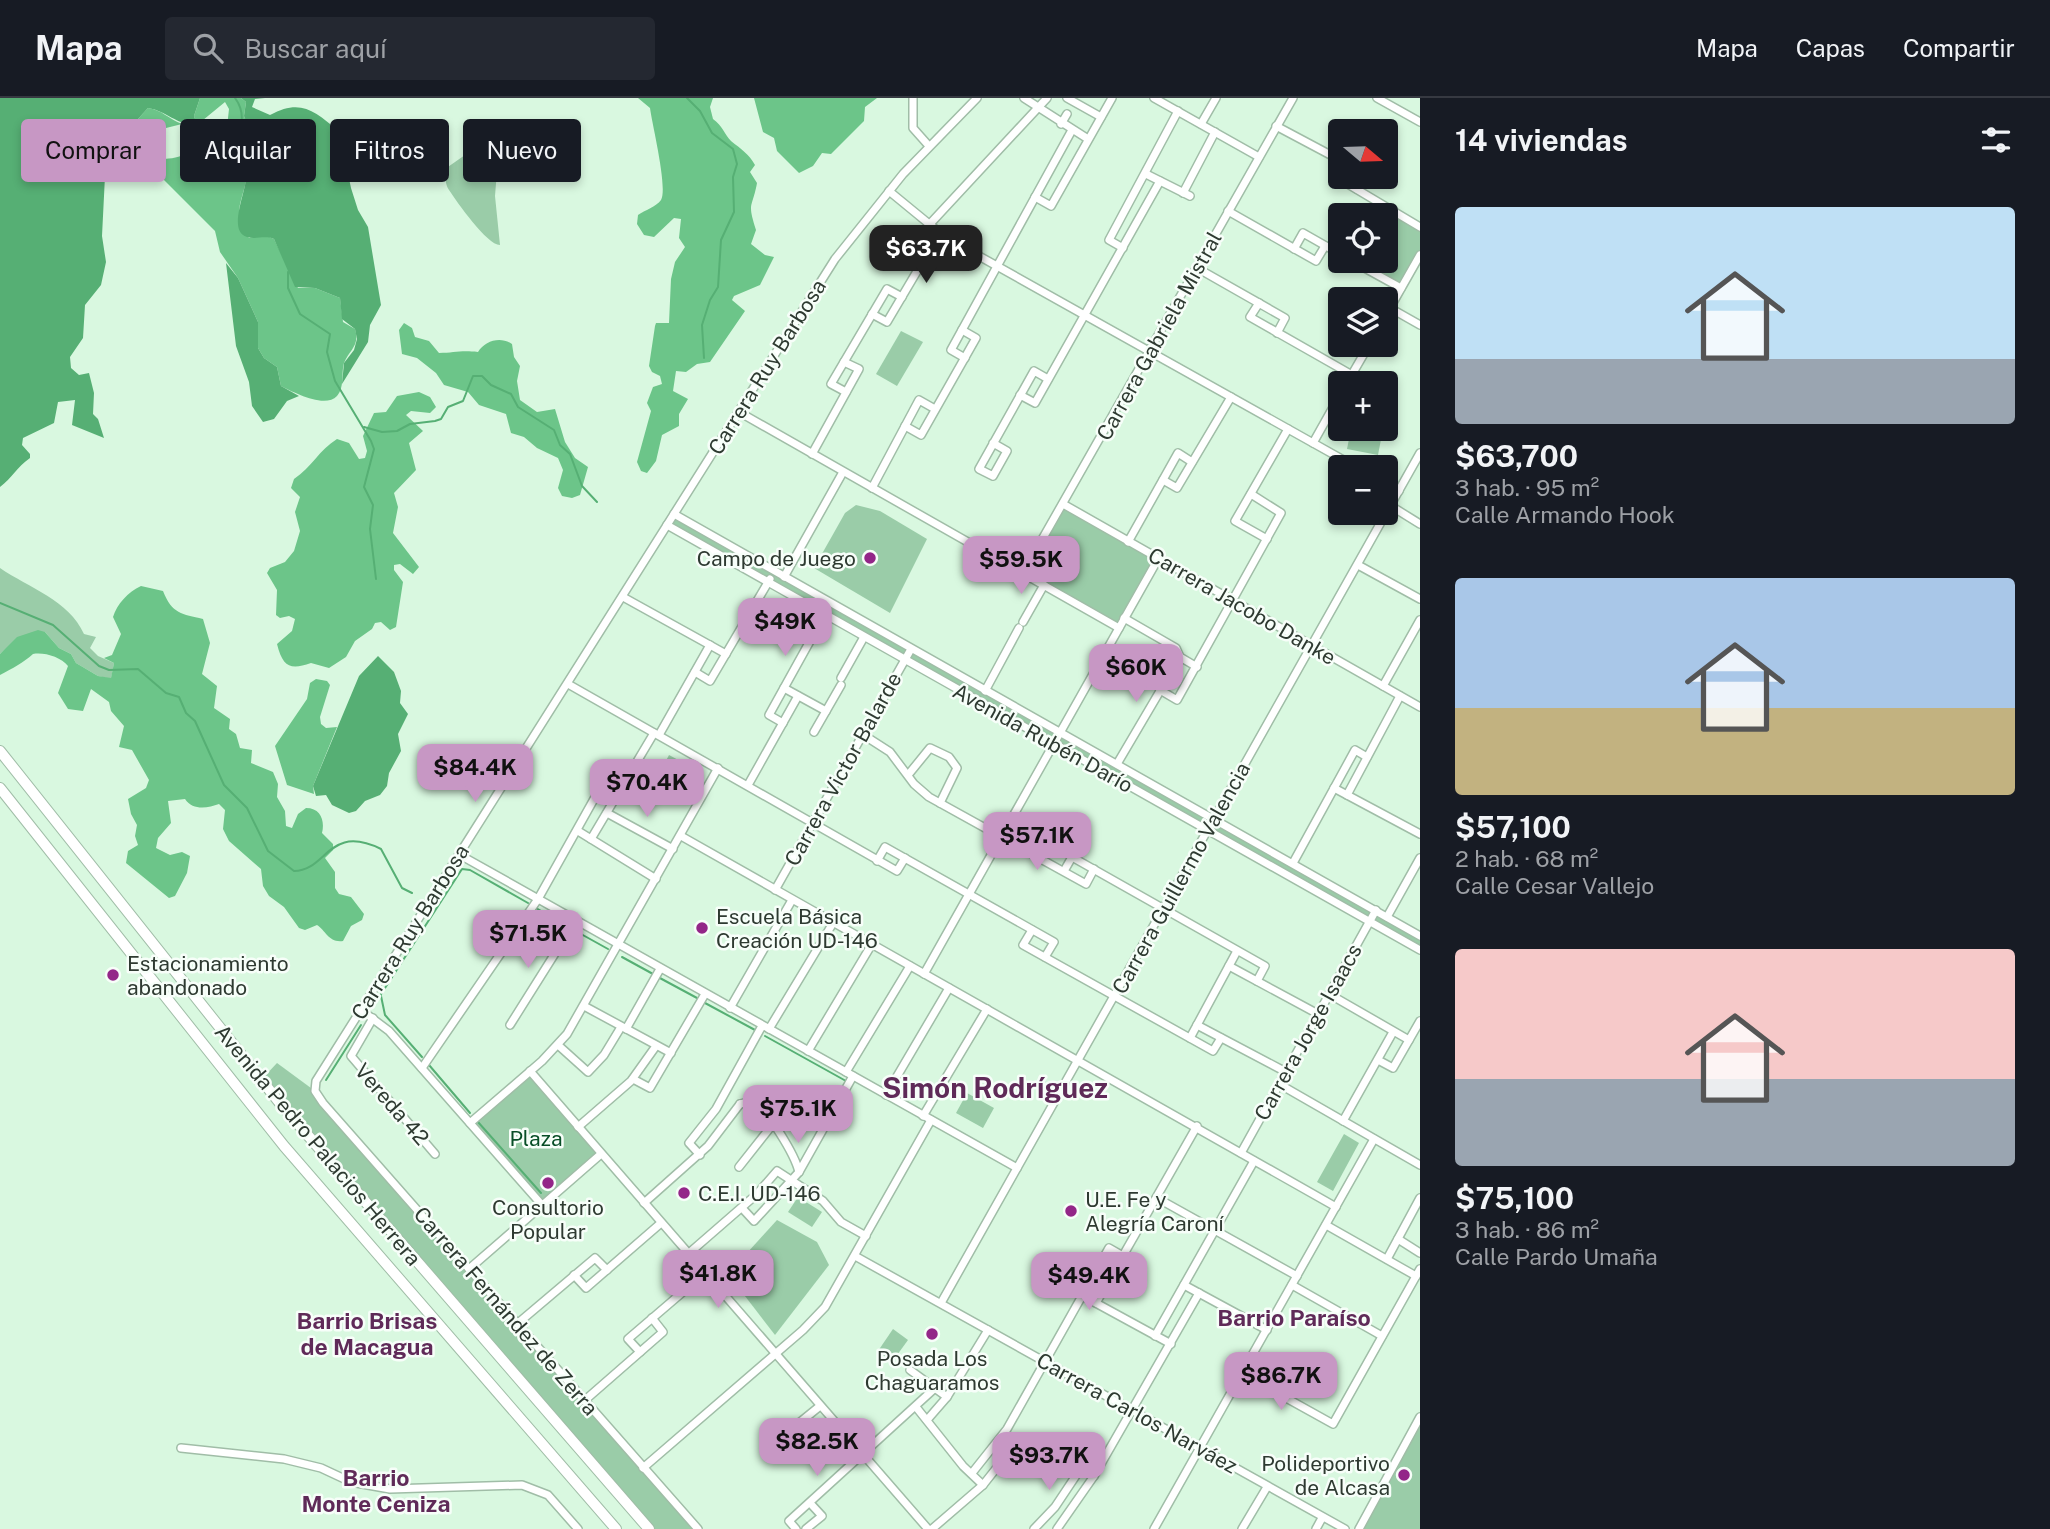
<!DOCTYPE html>
<html lang="es">
<meta charset="utf-8">
<style>
:root{--surface:#171b24;--page:#242831;--text:#f1f3f6;--muted:#9ea1a6;--line:#363941;--accent:#c797c4}
body{margin:0;font-family:"Public Sans",sans-serif;background:var(--page);color:var(--text);height:100vh;display:flex;flex-direction:column;font-size:26px;white-space:nowrap}
*{box-sizing:border-box;margin:0}
p{font-size:23px;color:var(--muted)}
.icon{flex:none;width:38px;height:38px;fill:none;stroke:currentColor;stroke-width:2;stroke-linecap:round;stroke-linejoin:round}
.map{position:relative;flex:1;overflow:hidden}
.details{display:flex;flex-direction:column;background:var(--surface);width:630px}
.details>*{flex:none}
.guide{position:absolute;left:21px;top:21px;width:665px;height:63px;display:flex;gap:14px}
.needle{width:46px;rotate:109deg}
.tools{position:absolute;left:1328px;top:21px;display:grid;gap:14px}
.tools a{display:grid;place-items:center;width:70px;height:70px;border-radius:7px;background:var(--surface);box-shadow:0 4px 10px #0003;font-size:35px}
.price{position:absolute;translate:-50% -60px;padding:0 16px;border-radius:14px;background:var(--accent);color:#111;font-size:23px;line-height:46px;filter:drop-shadow(0 2px 4px #0008)}
.price::after{content:'';position:absolute;left:50%;top:42px;width:21px;height:16px;margin-left:-10px;background:inherit;clip-path:polygon(0 0,100% 0,50% 100%)}
.price.current{background:#222;color:#fff}
ul{padding:0;list-style:none}
li{display:grid;align-content:center;gap:14px;height:371px;padding:0 35px}
li span{display:grid;place-items:center;height:217px;border-radius:7px;color:#555}
li>.icon{margin-inline-start:auto}
span .icon{width:126px;height:126px;fill:#fffc;stroke-width:1}
li b{font-size:30px}
h2{display:flex;justify-content:space-between;align-items:center;height:84px;padding:0 35px;font-size:30px}
.pill{padding:0 24px;border-radius:7px;background:var(--surface);box-shadow:0 4px 10px #0003;font-size:24px;line-height:63px}
.pill.current{background:var(--accent);color:#111}
header{display:flex;align-items:center;gap:42px;box-sizing:border-box;height:98px;padding:0 35px;background:var(--surface);border-bottom:2px solid var(--line)}
header strong{font-size:33px}
nav{display:flex;gap:38px;margin-inline-start:auto;font-size:24px}
.search{width:490px;height:63px;background:var(--page);display:flex;align-items:center;gap:18px;box-sizing:border-box;padding:0 24px;border-radius:7px;color:var(--muted);font-size:26px}
main{display:flex;flex:1;min-height:0}
.map>svg:first-child{display:block}
.green{fill:#9acca8}
.forest{fill:#6cc589}
.water{fill:#56af74}
.lines{fill:none;stroke-linecap:round;stroke-linejoin:round}
.stream{stroke:#56af74;stroke-width:2}
.minor-casing{stroke:#a0bda7;stroke-width:10}
.secondary-casing{stroke:#a0bda7;stroke-width:12}
.minor{stroke:#fff;stroke-width:7}
.secondary{stroke:#fff;stroke-width:10}
.poi-dot{fill:#932688;stroke:#f7fef9;stroke-width:2.5}
.labels{text-anchor:middle;dominant-baseline:central;stroke-width:5;stroke-linejoin:round;paint-order:stroke}
.street-label{font-size:21px;fill:#2e3a31;stroke:#f7fef9}
.poi-label{font-size:21px;fill:#2e3a31;stroke:#f7fef9;text-anchor:start}
.park-label{font-size:21px;fill:#084e27;stroke:#f7fef9}
.neighbourhood-label{font-size:23px;font-weight:bold;fill:#5f2a58;stroke:#f7fef9}
.district-label{font-size:28px;font-weight:bold;fill:#5f2a58;stroke:#f7fef9}
</style>
<header>
<strong>Mapa</strong>
<div class="search"><svg class="icon" aria-label="search" viewBox="0 0 24 24"><circle cx="10" cy="10" r="6"/><path d="M15 15l6 6"/></svg>Buscar aquí</div>
<nav><a>Mapa</a><a>Capas</a><a>Compartir</a></nav>
</header>
<main>
<div class="map">
<svg width="1420" height="1431" viewBox="0 0 1420 1431">
<rect width="100%" height="100%" fill="#d9f8e0"/>
<g class="green">
<path d="M477,53L488,57L497,73L495,98L500,147C487,147 457,104 449,92C445,86 445,78 445,71L465,57Z"/>
<path d="M1382,106L1420,129V157L1401,190L1352,163H1386V117H1375Z"/>
<path d="M901,233L923,244L897,288L876,276Z"/>
<path d="M1351,331H1383L1378,357L1347,351Z"/>
<path d="M1063,406L1158,461L1119,530L1023,475Z"/>
<path d="M856,407L880,413L927,441L890,515L814,470L845,415Z"/>
<path d="M674,416L1420,838V852L667,427Z"/>
<path d="M0,470C29,490 69,502 84,536L96,539L90,550L98,558L114,565L111,581L98,578L76,565L71,556L59,550L45,534C24,533 15,543 0,556Z"/>
<path d="M669,657L697,672L686,691L659,676Z"/>
<path d="M277,965L315,993L698,1431H649L261,982Z"/>
<path d="M530,973L601,1056L542,1107L470,1025Z"/>
<path d="M967,995L994,1010L983,1030L956,1015Z"/>
<path d="M1344,1036L1359,1045L1333,1093L1317,1084Z"/>
<path d="M798,1099L822,1114L812,1129L788,1114Z"/>
<path d="M777,1122L817,1144L829,1167L775,1237L728,1176Z"/>
<path d="M893,1231L908,1242L892,1264L878,1253Z"/>
<path d="M1420,1319V1431H1359Z"/>
</g>
<g class="forest">
<path d="M200,0H241L246,4L244,18L251,36L240,56C242,64 247,75 246,83C240,110 233,114 249,140L265,137L274,141L298,190H315L340,200L343,224L355,231C360,248 350,251 344,265C341,275 345,289 337,298C325,311 293,294 281,288L277,269L264,260L258,250V224L238,180L220,154L215,133L160,78L158,67L161,61C183,61 192,52 211,46L216,37L227,29L229,11L225,4L197,27L194,18Z"/>
<path d="M638,0H713L710,9L713,21C723,28 724,36 731,43C741,51 749,56 755,67L750,74L757,85C752,112 747,103 756,132L751,146L765,157L774,159L760,187L734,198L732,202L745,213L710,264L697,266L686,274L676,273L673,293L688,301L679,316V328L662,337L656,363L647,375L641,373L637,364L651,313L647,305L653,289L662,286L660,278L652,274L649,268L655,228L656,225H669L671,181L675,164L685,149L679,140L681,121L674,120L654,139L644,137L637,126L638,117C645,112 656,109 661,102C668,90 652,26 650,10Z"/>
<path d="M754,0H877L865,9L864,23L831,56L822,55L813,68L799,75L777,53L774,40L763,34Z"/>
<path d="M148,10C162,12 169,21 182,26L166,30L158,40L147,41L138,37L137,22Z"/>
<path d="M404,225L412,230L415,239L429,243L439,255C454,255 460,252 478,254C485,243 500,238 512,246L514,259L520,268L517,283L520,302L537,314L555,311L565,344L575,360L588,369L580,397L572,400L562,398L558,390L563,372L558,360L537,350L524,339L511,335L506,316L479,307L468,294L444,287L436,275L417,260L402,256L399,232Z"/>
<path d="M419,294L430,299L436,309L430,315L411,313L406,317L423,333L409,345L416,372L394,395L398,409L393,435L419,469L413,476L400,466L394,467V472L403,484L396,529L390,532L381,524L375,525L372,531L355,543L346,559L329,570L311,565C291,572 283,570 277,546L292,533L295,521L289,518L280,520L276,517L277,492L267,475L270,470L285,464L294,453L300,433L295,414L300,399L291,390L294,381C312,369 319,352 337,341L349,345L359,361L365,360L367,353L363,338L374,315L386,314L397,298Z"/>
<path d="M141,488L163,493C172,516 182,516 203,521L210,545L202,576L217,588L214,610L230,621L229,631L236,636L240,650L252,652L251,665L273,674L278,686L277,699L285,713L286,728L292,730L298,716L306,710C321,710 325,723 322,735L333,746V752L325,760L335,774V790L339,796L351,799L364,816L362,822L351,828L343,843C329,845 326,833 317,827L305,832L299,830L284,809L269,798L263,788L261,771L229,743L223,731L225,712L219,706C208,710 193,713 185,701L168,703L171,725L158,740L156,750L170,757L182,754L190,758L187,775L175,798L169,800L126,765L128,753L138,747L135,738L137,727L131,716L128,701L146,690L149,682L132,652L119,649L124,628L111,613L109,604L91,591L83,613L68,611L58,595L68,568C61,559 44,554 33,556C23,565 13,570 0,577V556L17,539L38,532L45,534L59,550L71,556L76,565L98,578L111,580L114,565L104,560L112,557L121,536L113,519C117,506 128,494 141,488Z"/>
<path d="M316,581L327,583L330,587L320,619L321,626L326,630L337,629L313,688L314,696L287,687L275,648L307,601L310,585Z"/>
</g>
<g class="water">
<path d="M0,0H200L194,18L197,27C176,27 167,13 148,10L137,22L138,37L147,41C123,48 117,37 102,64L105,78L102,138L106,164L101,187L85,207L83,240L70,259L71,270L79,277L89,275L94,295L93,316L98,321L104,340L72,327L75,302L58,304L54,325L23,340L22,347L30,356V360C17,369 12,380 0,389Z"/>
<path d="M241,0H265L255,1L252,9L270,17C301,0 314,13 339,33L351,90L358,112L368,129L381,207L370,227L368,244L342,286L344,265L354,252L357,241L355,231L342,221L340,200L315,190L295,189L274,141C264,137 256,142 247,139C226,133 248,90 246,77C245,70 242,63 240,56L251,36L244,18L246,4Z"/>
<path d="M226,165L238,180L258,224V250L264,260L277,269L281,288L299,298L287,303L274,321L263,324L252,308L249,284L236,248Z"/>
<path d="M378,558L394,574L401,593L400,605L408,616L398,636L401,653L389,675L387,688L380,697L365,703L356,713L349,715L332,707L326,697L316,698L313,688L359,578Z"/>
</g>
<g class="lines">
<g class="stream">
<path d="M235,0C250,20 236,39 233,60L242,66"/>
<path d="M687,0L700,13L712,35L733,51L737,66L733,79L734,114L721,142L718,189L710,202L702,227L704,260"/>
<path d="M288,174V190L300,216L330,236L327,254L335,283L371,343L374,351L364,389L373,407L370,431L376,481"/>
<path d="M364,329L382,334L397,333L410,326L435,323L441,321L448,309L463,303L473,278H482L491,287L511,296L518,309L554,332L560,347L570,356L582,388L597,404"/>
<path d="M0,505L53,527L99,568L109,572L138,571L166,595L179,599L186,615L195,623L224,687L247,710L268,753L294,773C327,773 328,725 381,751L402,790L412,795"/>
<path d="M536,810L567,828"/>
<path d="M572,831L608,851"/>
<path d="M622,859L653,876"/>
<path d="M658,879L697,900"/>
<path d="M381,898L385,917L422,959"/>
<path d="M705,905L755,932"/>
<path d="M374,907L462,771L470,772L528,805"/>
<path d="M765,938L846,983"/>
<path d="M429,967L470,1015"/>
<path d="M326,982L361,927"/>
<path d="M478,1024L541,1095"/>
</g>
<defs>
<g id="minor">
<path d="M913,0V30L929,48"/>
<path d="M1024,0L1088,41"/>
<path d="M1067,0L1101,19"/>
<path d="M1154,0L1259,59"/>
<path d="M1377,0L1420,24"/>
<path d="M1061,26L1067,16"/>
<path d="M1201,26L1216,0"/>
<path d="M1276,28L1340,62"/>
<path d="M1340,70L1336,79L1420,129"/>
<path d="M1146,76L1190,98"/>
<path d="M1357,91L1363,79"/>
<path d="M889,93L945,139L1356,369"/>
<path d="M1183,95L1215,34"/>
<path d="M1035,99L1051,108L1112,0"/>
<path d="M1228,113L1316,163L1325,148"/>
<path d="M928,128L1047,0"/>
<path d="M1123,150L1109,142L1178,13"/>
<path d="M1294,151L1303,135L1340,156"/>
<path d="M1352,163L1401,190"/>
<path d="M1197,170L1285,220L1277,235"/>
<path d="M1259,205L1250,219L1352,277"/>
<path d="M1390,210L1420,227"/>
<path d="M872,216L887,224L939,136"/>
<path d="M1386,217L1420,157"/>
<path d="M965,260L951,252L1072,32"/>
<path d="M1347,285L1369,247"/>
<path d="M846,294L831,286L887,191L902,199"/>
<path d="M1020,297L1035,305L1160,83"/>
<path d="M739,314L1119,530"/>
<path d="M905,328L921,337L976,240L962,232"/>
<path d="M993,345L1007,353L993,378L979,371L1034,273L1048,281"/>
<path d="M1313,345L1340,297"/>
<path d="M812,356L859,271L844,264"/>
<path d="M1163,382L1177,390L1231,299"/>
<path d="M1386,386L1399,393"/>
<path d="M872,390L919,302L935,311"/>
<path d="M1063,406L1420,609"/>
<path d="M1391,408L1420,426"/>
<path d="M674,416L1420,838"/>
<path d="M667,427L1420,852"/>
<path d="M1267,441L1235,423L1288,331"/>
<path d="M1128,444L1178,355L1192,364"/>
<path d="M1358,467L1420,501"/>
<path d="M1023,475L1293,0"/>
<path d="M784,479L843,374"/>
<path d="M623,499L726,556"/>
<path d="M1124,520L1176,550L1180,559"/>
<path d="M1023,524L1044,487"/>
<path d="M1180,559L1197,569"/>
<path d="M695,574L710,583L770,481"/>
<path d="M841,580L864,539"/>
<path d="M568,586L897,773L905,760"/>
<path d="M1383,588L1420,522"/>
<path d="M784,590L826,613"/>
<path d="M1160,592L1177,602L1281,415L1251,396"/>
<path d="M985,593L1019,530"/>
<path d="M783,625L769,617L825,516"/>
<path d="M814,634L841,587"/>
<path d="M862,636L890,654L914,686L929,699L1086,786L1094,771"/>
<path d="M659,637L710,547"/>
<path d="M1117,666L1180,559"/>
<path d="M908,677L930,650L949,659L957,670L940,705"/>
<path d="M748,687L798,598"/>
<path d="M1334,690L1420,736"/>
<path d="M1347,697L1400,598"/>
<path d="M607,715L673,751"/>
<path d="M578,733L656,781"/>
<path d="M681,738L1336,1109"/>
<path d="M591,741L654,635"/>
<path d="M460,757L1017,1070"/>
<path d="M877,763L885,749L1054,844L1045,859"/>
<path d="M1293,765L1355,652L1367,659"/>
<path d="M1064,773L1072,759L1265,868L1257,883"/>
<path d="M775,792L911,551"/>
<path d="M1387,819L1420,760"/>
<path d="M1032,832L1023,847L1213,953L1221,940"/>
<path d="M1229,868L1318,916"/>
<path d="M924,876L1158,461"/>
<path d="M1329,896L1409,942"/>
<path d="M584,908L671,955"/>
<path d="M730,910L792,802"/>
<path d="M361,912L389,933L542,1107"/>
<path d="M373,920L351,958L435,1056"/>
<path d="M510,927L576,822"/>
<path d="M1197,927L1286,974"/>
<path d="M626,931L660,871"/>
<path d="M769,931L833,825"/>
<path d="M1190,940L1237,853"/>
<path d="M558,947L588,974L604,957L621,929"/>
<path d="M808,953L872,846"/>
<path d="M1378,962L1393,970L1420,923"/>
<path d="M422,970L538,801L603,685L619,694"/>
<path d="M530,973L928,1431"/>
<path d="M846,974L910,868"/>
<path d="M633,981L650,990L705,896"/>
<path d="M1279,986L1420,1067"/>
<path d="M886,997L949,890"/>
<path d="M740,1006L752,1003C767,1010 795,1057 799,1074"/>
<path d="M923,1018L987,911"/>
<path d="M1343,1023L1393,934"/>
<path d="M470,1025L542,963L567,936L718,670"/>
<path d="M578,1029L631,983L656,948"/>
<path d="M1241,1055L1376,812"/>
<path d="M700,1057L689,1045L716,1011L762,928"/>
<path d="M739,1069L773,1026"/>
<path d="M1157,1100L1297,1178"/>
<path d="M644,1105L708,1048L740,1006"/>
<path d="M742,1110L754,1123L799,1074L853,978"/>
<path d="M1326,1127L1416,1178"/>
<path d="M1398,1141L1420,1155"/>
<path d="M688,1156L757,1096L777,1073L823,1103L841,1124L866,1138"/>
<path d="M855,1158L1345,1431"/>
<path d="M1387,1161L1420,1100"/>
<path d="M469,1171L601,1056"/>
<path d="M574,1177L586,1190L661,1125"/>
<path d="M1184,1187L1267,1232"/>
<path d="M1292,1187L1382,1238"/>
<path d="M1083,1198L1171,1246"/>
<path d="M941,1205L1420,355"/>
<path d="M1096,1205L1197,1028"/>
<path d="M517,1226L595,1160L607,1172"/>
<path d="M1155,1238L1254,1063"/>
<path d="M640,1254L628,1241L705,1175"/>
<path d="M910,1272L947,1299"/>
<path d="M1243,1276L1333,1326L1420,1171"/>
<path d="M584,1303L663,1234L652,1220"/>
<path d="M916,1309L963,1368L983,1387"/>
<path d="M927,1322L947,1299L988,1232"/>
<path d="M1018,1343L1028,1340L1094,1378"/>
<path d="M181,1350L284,1361L321,1370L351,1384L390,1391L522,1387L548,1397L578,1431"/>
<path d="M775,1360L767,1351L820,1308"/>
<path d="M643,1370L803,1232L825,1209L931,1022"/>
<path d="M972,1375L1007,1331L1109,1150L1123,1158"/>
<path d="M698,1431L323,1005L315,993L316,983L835,161L903,76L977,0"/>
<path d="M796,1431L789,1423L935,1290"/>
<path d="M806,1431L822,1418L810,1405"/>
<path d="M932,1431L983,1387L1018,1343"/>
<path d="M1034,1431L1055,1409L1081,1370"/>
<path d="M1057,1431L1094,1378L1199,1195"/>
<path d="M1154,1431L1374,1041"/>
<path d="M1242,1431L1267,1389"/>
<path d="M1316,1431L1322,1420"/>
<path d="M1359,1431L1420,1319"/>
</g>
<g id="secondary">
<path d="M0,653L279,1004L649,1431"/>
<path d="M0,690L284,1048L616,1431"/>
</g>
</defs>
<use href="#minor" class="minor-casing"/>
<use href="#secondary" class="secondary-casing"/>
<use href="#minor" class="minor"/>
<use href="#secondary" class="secondary"/>
</g>
<g class="poi-dot">
<circle cx="870" cy="460" r="7"/>
<circle cx="702" cy="830" r="7"/>
<circle cx="113" cy="877" r="7"/>
<circle cx="548" cy="1085" r="7"/>
<circle cx="684" cy="1095" r="7"/>
<circle cx="1071" cy="1113" r="7"/>
<circle cx="932" cy="1236" r="7"/>
<circle cx="1404" cy="1377" r="7"/>
</g>
<g class="labels">
<g class="street-label">
<text transform="translate(1159 238) rotate(-61)">Carrera Gabriela Mistral</text>
<text transform="translate(767 269) rotate(-58)">Carrera Ruy Barbosa</text>
<text transform="translate(1242 508) rotate(30)">Carrera Jacobo Danke</text>
<text transform="translate(1043 640) rotate(29)">Avenida Rubén Darío</text>
<text transform="translate(843 671) rotate(-61)">Carrera Victor Balarde</text>
<text transform="translate(1181 780) rotate(-61)">Carrera Guillermo Valencia</text>
<text transform="translate(410 834) rotate(-58)">Carrera Ruy Barbosa</text>
<text transform="translate(1308 934) rotate(-61)">Carrera Jorge Isaacs</text>
<text transform="translate(392 1006) rotate(49)">Vereda 42</text>
<text transform="translate(318 1047) rotate(50)">Avenida Pedro Palacios Herrera</text>
<text transform="translate(506 1213) rotate(49)">Carrera Fernández de Zerra</text>
<text transform="translate(1137 1315) rotate(29)">Carrera Carlos Narváez</text>
</g>
<g class="poi-label">
<text x="856" y="460" text-anchor="end">Campo de Juego</text>
<text x="716" y="818">Escuela Básica<tspan x="716" dy="24">Creación UD-146</tspan></text>
<text x="127" y="865">Estacionamiento<tspan x="127" dy="24">abandonado</tspan></text>
<text x="698" y="1095">C.E.I. UD-146</text>
<text x="1085" y="1101">U.E. Fe y<tspan x="1085" dy="24">Alegría Caroní</tspan></text>
<text x="548" y="1109" text-anchor="middle">Consultorio<tspan x="548" dy="24">Popular</tspan></text>
<text x="932" y="1260" text-anchor="middle">Posada Los<tspan x="932" dy="24">Chaguaramos</tspan></text>
<text x="1390" y="1365" text-anchor="end">Polideportivo<tspan x="1390" dy="24">de Alcasa</tspan></text>
</g>
<g class="park-label">
<text x="536" y="1040">Plaza</text>
</g>
<g class="neighbourhood-label">
<text x="1294" y="1219">Barrio Paraíso</text>
<text x="367" y="1222">Barrio Brisas<tspan x="367" dy="26">de Macagua</tspan></text>
<text x="376" y="1379">Barrio<tspan x="376" dy="26">Monte Ceniza</tspan></text>
</g>
<g class="district-label">
<text x="995" y="989">Simón Rodríguez</text>
</g>
</g>
</svg>
<div class="tools">
<a><svg class="needle" viewBox="-14 -14 28 28"><path d="M0-13l5 13h-10z" fill="#e53935"/><path d="M0 13l5-13h-10z" fill="#9ea1a6"/></svg></a>
<a><svg class="icon" aria-label="locate" viewBox="0 0 24 24"><circle cx="12" cy="12" r="6"/><path d="M12 2v4M12 18v4M2 12h4M18 12h4"/></svg></a>
<a><svg class="icon" aria-label="layers" viewBox="0 0 24 24"><path d="M12 4l9 5-9 5-9-5zM3 14l9 5 9-5"/></svg></a>
<a>+</a>
<a>−</a>
</div>
<b class="price current" style="left:926px;top:187px">$63.7K</b>
<b class="price" style="left:1021px;top:498px">$59.5K</b>
<b class="price" style="left:785px;top:560px">$49K</b>
<b class="price" style="left:1136px;top:606px">$60K</b>
<b class="price" style="left:475px;top:706px">$84.4K</b>
<b class="price" style="left:647px;top:721px">$70.4K</b>
<b class="price" style="left:1037px;top:774px">$57.1K</b>
<b class="price" style="left:528px;top:872px">$71.5K</b>
<b class="price" style="left:798px;top:1047px">$75.1K</b>
<b class="price" style="left:718px;top:1212px">$41.8K</b>
<b class="price" style="left:1089px;top:1214px">$49.4K</b>
<b class="price" style="left:1281px;top:1314px">$86.7K</b>
<b class="price" style="left:817px;top:1380px">$82.5K</b>
<b class="price" style="left:1049px;top:1394px">$93.7K</b>
<div class="guide">
<a class="pill current">Comprar</a>
<a class="pill">Alquilar</a>
<a class="pill">Filtros</a>
<a class="pill">Nuevo</a>
</div>
</div>
<section class="details">
<h2>14 viviendas<svg class="icon" aria-label="filters" viewBox="0 0 24 24"><path d="M4 7h16M4 17h16"/><circle cx="9" cy="7" r="2"/><circle cx="15" cy="17" r="2"/></svg></h2>
<ul>
<li><span style="background:linear-gradient(#bfe0f5 70%,#9aa5b1 0)"><svg class="icon" aria-label="home" viewBox="0 0 24 24"><path d="M3 11l9-7 9 7M6 9v11h12V9"/></svg></span><div><b>$63,700</b><p>3 hab. · 95 m²</p><p>Calle Armando Hook</p></div></li>
<li><span style="background:linear-gradient(#a9c7e8 60%,#c2b280 0)"><svg class="icon" aria-label="home" viewBox="0 0 24 24"><path d="M3 11l9-7 9 7M6 9v11h12V9"/></svg></span><div><b>$57,100</b><p>2 hab. · 68 m²</p><p>Calle Cesar Vallejo</p></div></li>
<li><span style="background:linear-gradient(#f6c9c9 60%,#9aa5b1 0)"><svg class="icon" aria-label="home" viewBox="0 0 24 24"><path d="M3 11l9-7 9 7M6 9v11h12V9"/></svg></span><div><b>$75,100</b><p>3 hab. · 86 m²</p><p>Calle Pardo Umaña</p></div></li>
</ul>
</section>
</main>
